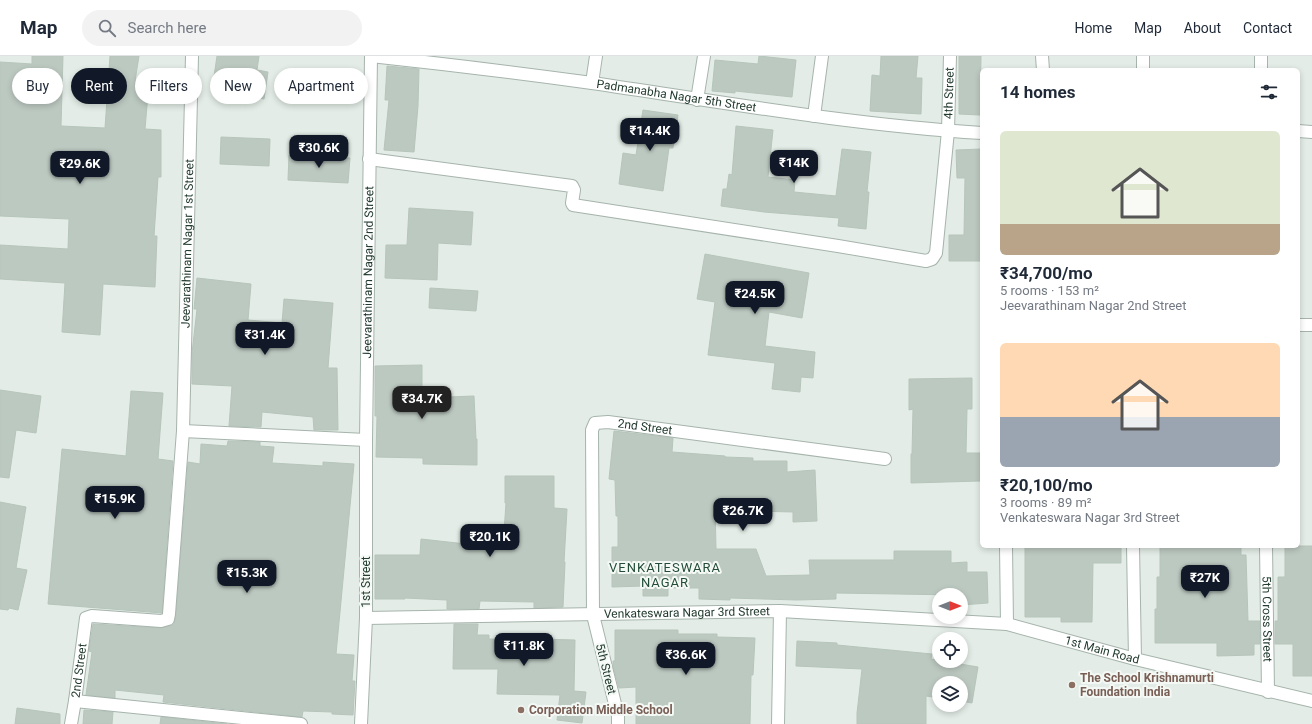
<!DOCTYPE html>
<meta charset="utf-8">
<style>
:root{--surface:#fff;--page:#f2f2f3;--text:#1f2937;--muted:#747a83;--line:#e0e1e3;--accent:#111827}
body{margin:0;font-family:Roboto,sans-serif;background:var(--page);color:var(--text);height:100vh;display:flex;flex-direction:column;font-size:15px;white-space:nowrap}
*{box-sizing:border-box;margin:0}
p{font-size:13px;color:var(--muted)}
.icon{flex:none;width:22px;height:22px;fill:none;stroke:currentColor;stroke-width:2;stroke-linecap:round;stroke-linejoin:round}
.map{position:relative;flex:1;overflow:hidden}
.drawer{position:absolute;left:980px;top:12px;width:320px;height:480px;display:flex;flex-direction:column;background:var(--surface);border-radius:6px;box-shadow:0 2px 6px #0003}
.drawer>*{flex:none}
.hud{position:absolute;left:12px;top:12px;width:380px;height:36px;display:flex;gap:8px}
.needle{width:26px;rotate:90deg}
.tools{position:absolute;left:932px;top:532px;display:grid;gap:8px}
.tools a{display:grid;place-items:center;width:36px;height:36px;border-radius:50%;background:var(--surface);box-shadow:0 2px 6px #0003;font-size:20px}
.price{position:absolute;translate:-50% -34px;padding:0 9px;border-radius:8px;background:var(--accent);color:#fff;font-size:13px;line-height:26px;filter:drop-shadow(0 1px 2px #0008)}
.price::after{content:'';position:absolute;left:50%;top:24px;width:12px;height:9px;margin-left:-6px;background:inherit;clip-path:polygon(0 0,100% 0,50% 100%)}
.price.current{background:#222;color:#fff}
ul{padding:0;list-style:none}
li{display:grid;align-content:center;gap:8px;height:212px;padding:0 20px}
li span{display:grid;place-items:center;height:124px;border-radius:6px;color:#555}
li>.icon{margin-inline-start:auto}
span .icon{width:72px;height:72px;fill:#fffc;stroke-width:1}
li b{font-size:17px}
h2{display:flex;justify-content:space-between;align-items:center;height:48px;padding:0 20px;font-size:17px}
.tag{padding:0 14px;border-radius:18px;background:var(--surface);box-shadow:0 2px 6px #0003;font-size:14px;line-height:36px}
.tag.current{background:var(--accent);color:#fff}
header{display:flex;align-items:center;gap:24px;box-sizing:border-box;height:56px;padding:0 20px;background:var(--surface);border-bottom:1px solid var(--line)}
header strong{font-size:19px}
nav{display:flex;gap:22px;margin-inline-start:auto;font-size:14px}
.search{width:280px;height:36px;background:var(--page);display:flex;align-items:center;gap:10px;box-sizing:border-box;padding:0 14px;border-radius:22px;color:var(--muted);font-size:15px}
.map>svg:first-child{display:block}
.building{fill:#bcc9c1;stroke:#b6c5bb}
.lines{fill:none;stroke-linecap:round;stroke-linejoin:round}
.street-casing{stroke:#a6b4ac;stroke-width:14}
.street{stroke:#fff;stroke-width:12}
.education-dot{fill:#8d6e63;stroke:#f4f9f5;stroke-width:1.5}
.labels{text-anchor:middle;dominant-baseline:central;stroke-width:4;stroke-linejoin:round;paint-order:stroke}
.street-label{font-size:12px;fill:#243c30;stroke:#f4f9f5}
.education-label{font-size:12px;font-weight:bold;fill:#785e54;stroke:#f4f9f5;text-anchor:start}
.neighbourhood-label{font-size:13px;letter-spacing:1px;fill:#224c37;stroke:#f4f9f5}
</style>
<header>
<strong>Map</strong>
<div class="search"><svg class="icon" aria-label="search" viewBox="0 0 24 24"><circle cx="10" cy="10" r="6"/><path d="M15 15l6 6"/></svg>Search here</div>
<nav><a>Home</a><a>Map</a><a>About</a><a>Contact</a></nav>
</header>
<div class="map">
<svg width="1312" height="668" viewBox="0 0 1312 668">
<rect width="100%" height="100%" fill="#e3ece6"/>
<g class="building">
<path d="M32,0H63L61,70L105,72L110,0H139L135,25L149,26L145,73L161,74V121H158L154,180H157L155,231L103,228L100,279L62,276L65,227L0,223V189L68,193L69,163L0,160V6L32,8Z"/>
<path d="M217,0H259L257,14L268,16L264,43L212,34Z"/>
<path d="M759,0L796,4L792,41L735,35V37L712,35L715,4L758,8Z"/>
<path d="M881,0H918L916,22H922L921,58L870,55L872,19L880,20Z"/>
<path d="M959,0H981L980,59L959,58Z"/>
<path d="M387,10L419,13L418,50L414,96L384,94L389,44H385Z"/>
<path d="M643,54L678,59L673,92H669L663,135L619,128L623,97L636,99Z"/>
<path d="M736,70L773,74L768,121L795,124L794,136L836,140L842,93L871,96L867,136H869L866,173L838,170L839,162L764,156L721,150L723,133H727L729,118L732,119Z"/>
<path d="M221,81L270,83L269,110L220,108Z"/>
<path d="M982,93V205H949V179H964L965,122H957L956,94Z"/>
<path d="M289,99L350,102L348,127L288,124Z"/>
<path d="M409,152L473,156L471,189L438,187L437,224L385,222L386,189H407Z"/>
<path d="M705,198L809,217L802,262L769,256L765,290L815,296L813,322L801,321L800,336L772,333L775,307L708,299L715,246L697,243Z"/>
<path d="M197,222L251,228L248,264L282,267L284,243L333,247L328,312H337L338,374H314L313,361L262,356L261,371L229,370L232,330L192,328V297L197,253H194Z"/>
<path d="M430,232L478,235L476,255L429,252Z"/>
<path d="M422,309V342L474,340L476,383H477V409L423,408V402L376,401L377,360H375V310Z"/>
<path d="M972,322V353H967L966,397H980V425L911,427V398H912L913,353L909,354V323Z"/>
<path d="M0,334L41,340L36,377L16,374L9,422L0,421Z"/>
<path d="M131,335L163,337L158,403L173,405L162,557L48,548L62,393L126,400Z"/>
<path d="M614,375L673,382L672,396L725,400V401L753,402V405H787V416L815,414L817,465L793,466V456L753,455V450L715,448L716,493H756L766,520L810,519L809,504H894V495H951V507L967,506V516H987L988,547L961,549V539H957L836,537V543L797,544L730,542V544L699,543V532H668V540H643V530L612,531V491H618V460H616L615,424L609,423Z"/>
<path d="M228,385L260,386V390L274,391L272,407L323,410V406L354,408L336,598L354,599L352,625H355L353,659L332,658V656L303,655L302,661L163,646L164,639L115,634V642L86,639L92,596L89,595L93,568L160,572L170,570L174,568L176,559L188,406L200,408L201,388L227,390Z"/>
<path d="M505,420H554V452L567,453L564,506H565L563,551L534,552V546L480,545L479,553H447V544L405,542V543H375V499H420L421,483L484,490H503L506,447H505Z"/>
<path d="M0,446L26,451L16,512L27,514L18,554L9,552L8,554L0,553Z"/>
<path d="M1025,490H1121V507H1093L1092,566H1061V561H1025Z"/>
<path d="M1160,490H1241V499H1246L1248,565H1260V588H1254V599L1217,600V587H1155V553H1157V521H1160Z"/>
<path d="M1285,490H1312V620H1293V588H1275V565H1278V521H1285Z"/>
<path d="M454,568H478L477,579H489V583L540,585V583L575,584L574,635L586,636L582,667L557,664L560,639L497,638L498,613H453Z"/>
<path d="M615,574H678V578H717V581L755,582L753,619H751L750,668H636V631L619,632L613,610V605H615Z"/>
<path d="M797,585L837,587V589L932,598L931,603L978,611L972,647L961,645V627H939V642L926,640V668H857V657L862,613L796,610Z"/>
<path d="M17,652L60,658V668H15Z"/>
<path d="M84,654L113,656L112,668H83Z"/>
<path d="M161,661L227,668H160Z"/>
</g>
<g class="lines">
<defs>
<g id="street">
<path id="s1" d="M371,0C445,8 519,17 592,27C722,46 851,69 982,77"/>
<path d="M1042,0L1043,14"/>
<path d="M1261,0V14"/>
<path d="M1143,14V0"/>
<path d="M592,27L596,0"/>
<path d="M697,44L704,0"/>
<path d="M814,60L822,0"/>
<path d="M1298,75L1312,76"/>
<path id="s2" d="M369,103L572,130L574,134L572,147L573,149L838,190L926,205L932,203L936,197L937,187L948,75L950,0"/>
<path d="M1298,269H1312"/>
<path d="M183,375L366,384"/>
<path d="M1006,490L1007,568"/>
<path d="M1133,490L1135,603"/>
<path id="s3" d="M1266,490L1268,636"/>
<path id="s4" d="M366,562L780,555L1007,568L1135,603L1312,645"/>
<path d="M75,645L301,668"/>
<path id="s5" d="M71,668L75,645L86,562L92,560L161,565L168,563L169,558L183,375L192,0"/>
<path id="s6" d="M361,668L366,562V384L371,0"/>
<path id="s7" d="M618,668V660L593,559L592,374L595,367L608,366L885,403"/>
<path d="M778,668L780,555"/>
</g>
</defs>
<use href="#street" class="street-casing"/>
<use href="#street" class="street"/>
</g>
<g class="education-dot">
<circle cx="1072" cy="629" r="4"/>
<circle cx="521" cy="654" r="4"/>
</g>
<g class="labels">
<g class="street-label">
<text stroke="none"><textPath href="#s2" startOffset="756">4th Street</textPath></text>
<text stroke="none"><textPath href="#s1" startOffset="308">Padmanabha Nagar 5th Street</textPath></text>
<text stroke="none"><textPath href="#s5" startOffset="566">Jeevarathinam Nagar 1st Street</textPath></text>
<text stroke="none"><textPath href="#s6" startOffset="452">Jeevarathinam Nagar 2nd Street</textPath></text>
<text stroke="none"><textPath href="#s7" startOffset="355">2nd Street</textPath></text>
<text transform="translate(366 526) rotate(-90)">1st Street</text>
<text stroke="none"><textPath href="#s4" startOffset="321">Venkateswara Nagar 3rd Street</textPath></text>
<text stroke="none"><textPath href="#s3" startOffset="73">5th Cross Street</textPath></text>
<text stroke="none"><textPath href="#s4" startOffset="740">1st Main Road</textPath></text>
<text transform="translate(606 613) rotate(76)">5th Street</text>
<text stroke="none"><textPath href="#s5" startOffset="54">2nd Street</textPath></text>
</g>
<g class="education-label">
<text x="1080" y="622">The School Krishnamurti<tspan x="1080" dy="14">Foundation India</tspan></text>
<text x="529" y="654">Corporation Middle School</text>
</g>
<g class="neighbourhood-label">
<text x="665" y="511">VENKATESWARA<tspan x="665" dy="15">NAGAR</tspan></text>
</g>
</g>
</svg>
<div class="tools">
<a><svg class="needle" viewBox="-14 -14 28 28"><path d="M0-13l5 13h-10z" fill="#e53935"/><path d="M0 13l5-13h-10z" fill="#747a83"/></svg></a>
<a><svg class="icon" aria-label="locate" viewBox="0 0 24 24"><circle cx="12" cy="12" r="6"/><path d="M12 2v4M12 18v4M2 12h4M18 12h4"/></svg></a>
<a><svg class="icon" aria-label="layers" viewBox="0 0 24 24"><path d="M12 4l9 5-9 5-9-5zM3 14l9 5 9-5"/></svg></a>
</div>
<b class="price" style="left:650px;top:96px">₹14.4K</b>
<b class="price" style="left:319px;top:113px">₹30.6K</b>
<b class="price" style="left:794px;top:128px">₹14K</b>
<b class="price" style="left:80px;top:129px">₹29.6K</b>
<b class="price" style="left:755px;top:259px">₹24.5K</b>
<b class="price" style="left:265px;top:300px">₹31.4K</b>
<b class="price current" style="left:422px;top:364px">₹34.7K</b>
<b class="price" style="left:115px;top:464px">₹15.9K</b>
<b class="price" style="left:743px;top:476px">₹26.7K</b>
<b class="price" style="left:490px;top:502px">₹20.1K</b>
<b class="price" style="left:247px;top:538px">₹15.3K</b>
<b class="price" style="left:1205px;top:543px">₹27K</b>
<b class="price" style="left:524px;top:611px">₹11.8K</b>
<b class="price" style="left:686px;top:620px">₹36.6K</b>
<div class="hud">
<a class="tag">Buy</a>
<a class="tag current">Rent</a>
<a class="tag">Filters</a>
<a class="tag">New</a>
<a class="tag">Apartment</a>
</div>
<section class="drawer">
<h2>14 homes<svg class="icon" aria-label="filters" viewBox="0 0 24 24"><path d="M4 7h16M4 17h16"/><circle cx="9" cy="7" r="2"/><circle cx="15" cy="17" r="2"/></svg></h2>
<ul>
<li><span style="background:linear-gradient(#dfe7d0 75%,#b9a48a 0)"><svg class="icon" aria-label="home" viewBox="0 0 24 24"><path d="M3 11l9-7 9 7M6 9v11h12V9"/></svg></span><div><b>₹34,700/mo</b><p>5 rooms · 153 m²</p><p>Jeevarathinam Nagar 2nd Street</p></div></li>
<li><span style="background:linear-gradient(#ffd9b3 60%,#9aa5b1 0)"><svg class="icon" aria-label="home" viewBox="0 0 24 24"><path d="M3 11l9-7 9 7M6 9v11h12V9"/></svg></span><div><b>₹20,100/mo</b><p>3 rooms · 89 m²</p><p>Venkateswara Nagar 3rd Street</p></div></li>
</ul>
</section>
</div>
